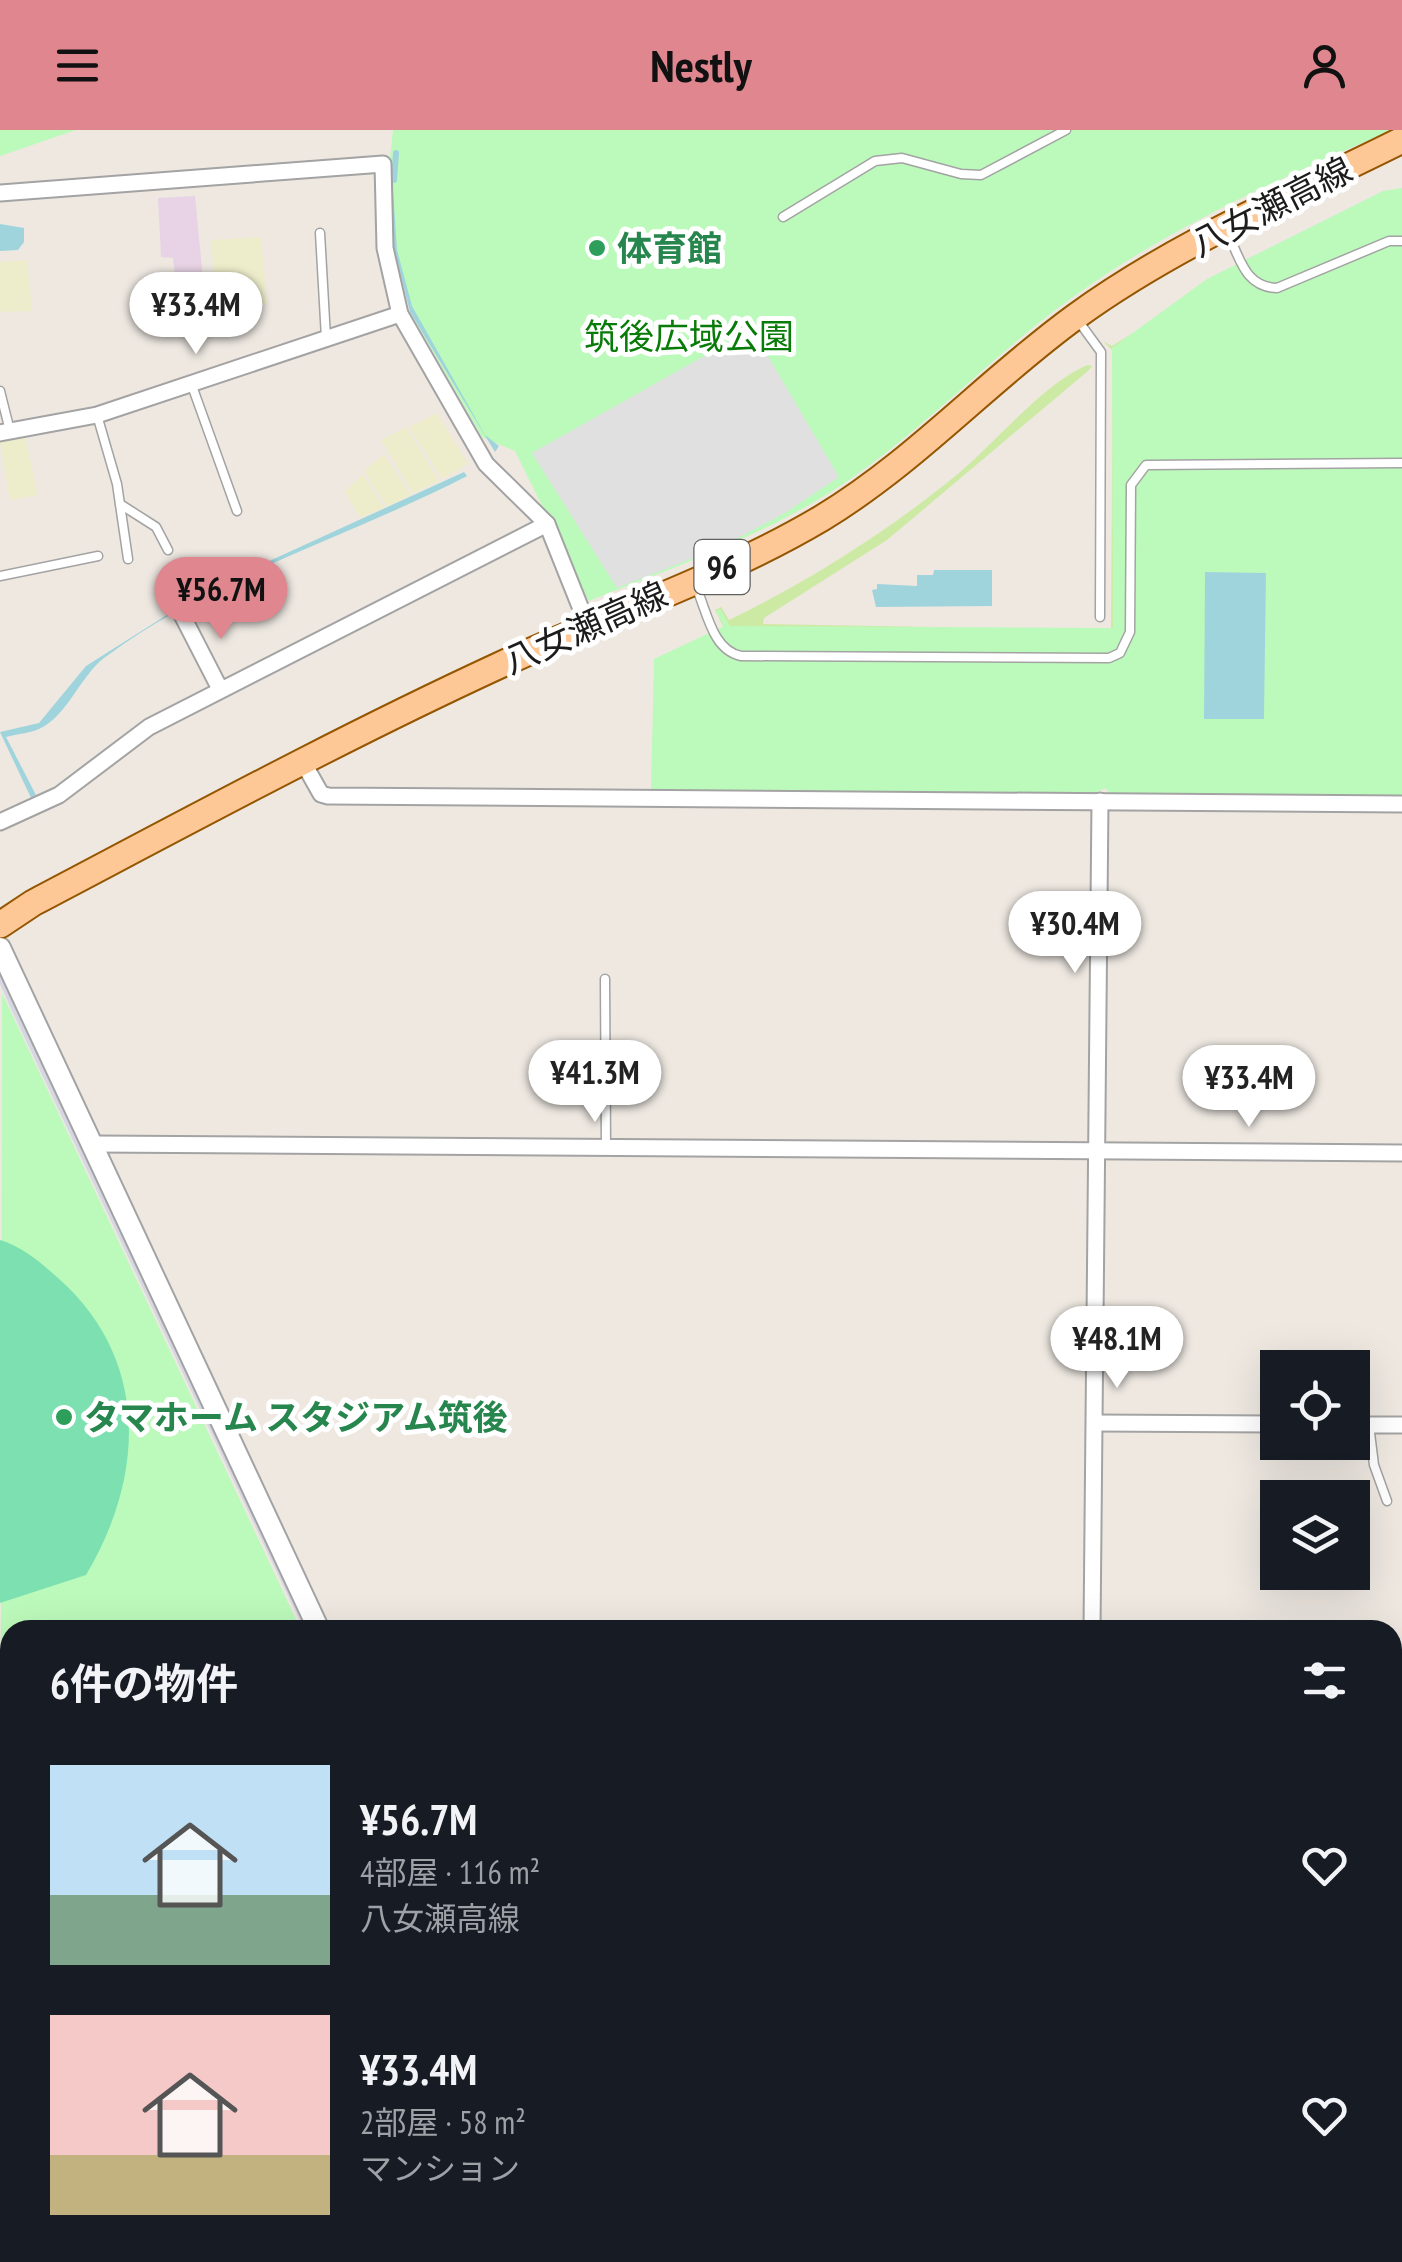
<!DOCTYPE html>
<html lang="ja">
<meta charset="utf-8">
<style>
:root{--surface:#171b24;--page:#20242c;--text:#f1f3f6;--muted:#9ea1a6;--accent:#df868f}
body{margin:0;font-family:"PT Sans Narrow","Noto Sans JP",sans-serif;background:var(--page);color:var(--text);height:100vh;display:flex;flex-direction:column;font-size:38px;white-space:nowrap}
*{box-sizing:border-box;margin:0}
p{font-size:32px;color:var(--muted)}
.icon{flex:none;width:55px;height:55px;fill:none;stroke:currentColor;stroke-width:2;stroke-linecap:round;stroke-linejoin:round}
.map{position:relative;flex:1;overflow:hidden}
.details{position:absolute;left:0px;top:1490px;width:1402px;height:642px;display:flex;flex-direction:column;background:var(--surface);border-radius:30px 30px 0 0;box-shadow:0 10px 40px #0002}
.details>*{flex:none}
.controls{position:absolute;left:1260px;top:1220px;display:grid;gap:20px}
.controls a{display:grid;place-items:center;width:110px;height:110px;border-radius:0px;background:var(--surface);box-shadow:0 10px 40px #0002;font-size:50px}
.price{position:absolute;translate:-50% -85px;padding:0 22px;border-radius:35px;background:#fff;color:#222;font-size:32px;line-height:65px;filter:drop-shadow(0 2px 5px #0008)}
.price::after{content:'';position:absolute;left:50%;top:60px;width:30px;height:22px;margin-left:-15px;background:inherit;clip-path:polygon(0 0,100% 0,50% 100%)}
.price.current{background:var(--accent);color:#111}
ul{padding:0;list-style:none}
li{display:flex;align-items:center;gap:30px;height:250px;padding:0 50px}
li span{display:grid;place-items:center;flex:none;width:280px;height:200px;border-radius:0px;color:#555}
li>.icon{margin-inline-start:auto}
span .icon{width:120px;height:120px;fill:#fffc;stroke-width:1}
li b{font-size:42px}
h2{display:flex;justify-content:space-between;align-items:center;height:120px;padding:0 50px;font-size:42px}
header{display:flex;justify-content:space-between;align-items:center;height:130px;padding:0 50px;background:var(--accent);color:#111;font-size:45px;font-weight:600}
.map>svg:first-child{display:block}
.industrial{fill:#e7d3e5}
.farmland{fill:#eeedcb}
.grass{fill:#cdeaa5}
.park{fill:#bcfabb}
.pitch{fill:#7ce0b1}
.parking{fill:#e0e0e0}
.plaza{fill:#d5d7e3}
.water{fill:#a0d4dd}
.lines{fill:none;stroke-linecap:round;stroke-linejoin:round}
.stream{stroke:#a0d4dd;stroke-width:6}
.service-casing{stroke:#a3a3a3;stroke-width:11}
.minor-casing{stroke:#a3a3a3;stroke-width:19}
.tertiary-casing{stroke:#a3a3a3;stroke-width:24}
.primary-casing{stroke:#945600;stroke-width:29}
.service{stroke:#fff;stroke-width:8}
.minor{stroke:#fff;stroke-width:15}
.tertiary{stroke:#fff;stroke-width:20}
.primary{stroke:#fec896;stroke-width:25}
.leisure-dot{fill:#2e9e5b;stroke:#fff;stroke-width:4}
.labels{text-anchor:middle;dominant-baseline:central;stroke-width:10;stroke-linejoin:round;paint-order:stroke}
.shield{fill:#fff;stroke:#606060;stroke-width:2.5}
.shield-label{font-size:32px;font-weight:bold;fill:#1c1c1c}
.street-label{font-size:35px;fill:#1c1c1c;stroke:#fff}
.leisure-label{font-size:35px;font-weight:bold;fill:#27864d;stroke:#fff;text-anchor:start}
.park-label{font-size:35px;fill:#087b08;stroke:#fff}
</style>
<header><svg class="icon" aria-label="menu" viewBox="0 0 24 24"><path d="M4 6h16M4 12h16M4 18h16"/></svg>Nestly<svg class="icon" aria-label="person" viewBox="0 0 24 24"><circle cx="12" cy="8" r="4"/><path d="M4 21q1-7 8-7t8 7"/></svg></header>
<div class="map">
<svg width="1402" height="2132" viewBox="0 0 1402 2132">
<rect width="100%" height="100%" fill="#eee8e1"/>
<path class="industrial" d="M195,66L204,160L177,161L173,128L161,127L158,68Z"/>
<g class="farmland">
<path d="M261,107L267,174L217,180L211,110Z"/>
<path d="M27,130L32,181L0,182V132Z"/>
<path d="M437,283L468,334L442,349L409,297Z"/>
<path d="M406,297L439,351L413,363L381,310Z"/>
<path d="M25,307L38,365L10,370L0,312Z"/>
<path d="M384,324L411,365L387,377L364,341Z"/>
<path d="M363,344L384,378L360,388L345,362Z"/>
<path d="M488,2122L531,2123L539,2132H487Z"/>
<path d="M349,2123V2127L281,2132L170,2129V2122Z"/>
<rect x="976" y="2123" width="84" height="9"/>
</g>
<path class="grass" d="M1206,158L1122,503L728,506L715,480L721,477L729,490C814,448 884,404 959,343C995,313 1046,251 1088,235L1092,236L1088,241L887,410L764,488L763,494L1111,500L1113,221L1103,211L1112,216Z"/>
<g class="park">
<path d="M0,0H76L0,26Z"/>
<path d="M393,0H1392C1288,45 1183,91 1090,155C1004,213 934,291 849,350C770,404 677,436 589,471L515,321L482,307L413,187L391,112L389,37Z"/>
<path d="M1402,58V666L1109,663L1106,658L1092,664L651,661L654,529L724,496L716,481L720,479L730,496L1113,498L1112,218L1207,149L1383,61Z"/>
<path d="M2,863L301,1500H10V1961H0Z"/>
</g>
<g class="pitch">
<path d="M0,1110C23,1117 40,1132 58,1148C150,1229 145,1346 86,1445L0,1473Z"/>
<path d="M3,1549L10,1550V1883L0,1873Z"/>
</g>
<path class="parking" d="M752,199L839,347L785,383L719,418L617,458L532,323Z"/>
<path class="plaza" d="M0,841L312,1500H304L12,881L0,854Z"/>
<g class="water">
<path d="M392,44L397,120L412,176L485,305L499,316L495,322L410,182L392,112Z"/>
<path d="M0,94L24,98V112L18,120L0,121Z"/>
<path d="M464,342L467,346C347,408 213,446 104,528C81,546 68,583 43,597C33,603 17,604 6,607L36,665L31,668L0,602L39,593L86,536L208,459Z"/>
<path d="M934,440H992V476L876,477L872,460L877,459V454L917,456V445H933Z"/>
<path d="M1205,442L1266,443L1264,589H1204Z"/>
</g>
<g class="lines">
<path class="stream" d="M394,50L396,23"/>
<defs>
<g id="service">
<path d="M783,87L875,31L902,28L961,44L981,45L1066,0"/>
<path d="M1227,102C1240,127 1244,157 1277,158L1389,111H1402"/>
<path d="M320,103L326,208"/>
<path d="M1077,189L1101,222L1100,487"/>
<path d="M191,253L237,381"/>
<path d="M0,261L10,301"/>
<path d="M97,285L117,354L128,429"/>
<path d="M120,374L156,397L168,420"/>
<path d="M0,446L98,426"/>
<path d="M696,457C707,481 712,520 741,526L1109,528L1120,523L1130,502L1131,355L1146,335L1402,333"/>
<path d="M605,849L606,1018"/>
<path d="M1369,1295L1374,1335L1387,1371"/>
<path d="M1392,1762L1402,1761"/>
<path d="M482,2132V2122"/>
</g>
<g id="minor">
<path d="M0,63L383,34L385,118L400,184L486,334L547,394L587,494"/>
<path d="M0,303L97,285L400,184"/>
<path d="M182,485L220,559"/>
<path d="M303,632L321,664L328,666L1402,674"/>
<path d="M0,692L59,665L149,597L547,394"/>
<path d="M95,1014L1402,1023"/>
<path d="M1095,1293L1278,1294"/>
<path d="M1352,1295H1402"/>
<path d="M1092,1500L1100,671"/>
<path d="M1392,1932L1402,1933"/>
<path d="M540,2122L548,2132"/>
<path d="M1084,2122V2132"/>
<path d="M851,2132V2122"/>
</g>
<g id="tertiary">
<path d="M0,818L319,1500"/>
<path d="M369,2122V2132"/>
</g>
<path id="primary" d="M0,795L33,773C187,692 340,609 498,536C605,486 721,448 822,388C916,331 987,251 1075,187C1175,114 1292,65 1402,10"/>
</defs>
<use href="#service" class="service-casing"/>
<use href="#minor" class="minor-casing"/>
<use href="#tertiary" class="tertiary-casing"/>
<use href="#primary" class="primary-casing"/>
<use href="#service" class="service"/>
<use href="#minor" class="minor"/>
<use href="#tertiary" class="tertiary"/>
<use href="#primary" class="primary"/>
</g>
<g class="leisure-dot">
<circle cx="597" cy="118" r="10"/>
<circle cx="64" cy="1287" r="10"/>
</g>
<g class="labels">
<rect class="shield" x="694.5" y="410" width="55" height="54" rx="8"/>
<g class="shield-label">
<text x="722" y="437">96</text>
</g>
<g class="street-label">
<text transform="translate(1271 76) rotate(-27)">八女瀬高線</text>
<text transform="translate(585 497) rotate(-24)">八女瀬高線</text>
</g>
<g class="leisure-label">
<text x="617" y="118">体育館</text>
<text x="84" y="1287">タマホーム スタジアム筑後</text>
</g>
<g class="park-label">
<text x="689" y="206">筑後広域公園</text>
</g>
</g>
</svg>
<div class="controls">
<a><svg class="icon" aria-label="locate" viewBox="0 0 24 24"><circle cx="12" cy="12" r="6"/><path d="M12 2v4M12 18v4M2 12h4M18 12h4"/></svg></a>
<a><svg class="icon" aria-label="layers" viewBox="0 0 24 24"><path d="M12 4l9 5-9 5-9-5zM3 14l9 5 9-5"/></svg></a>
</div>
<b class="price" style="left:196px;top:227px">¥33.4M</b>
<b class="price current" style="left:221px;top:512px">¥56.7M</b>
<b class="price" style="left:1075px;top:846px">¥30.4M</b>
<b class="price" style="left:595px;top:995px">¥41.3M</b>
<b class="price" style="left:1249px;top:1000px">¥33.4M</b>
<b class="price" style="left:1117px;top:1261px">¥48.1M</b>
<section class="details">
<h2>6件の物件<svg class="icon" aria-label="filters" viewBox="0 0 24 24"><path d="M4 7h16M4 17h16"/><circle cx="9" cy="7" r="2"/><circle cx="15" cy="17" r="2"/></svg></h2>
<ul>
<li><span style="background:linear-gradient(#bfe0f5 65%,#7fa58c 0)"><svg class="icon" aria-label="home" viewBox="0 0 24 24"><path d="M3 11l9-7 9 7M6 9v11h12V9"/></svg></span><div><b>¥56.7M</b><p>4部屋 · 116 m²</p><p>八女瀬高線</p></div><svg class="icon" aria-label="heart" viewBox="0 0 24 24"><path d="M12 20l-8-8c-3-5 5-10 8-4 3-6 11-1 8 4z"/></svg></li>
<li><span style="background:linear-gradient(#f6c9c9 70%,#c2b280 0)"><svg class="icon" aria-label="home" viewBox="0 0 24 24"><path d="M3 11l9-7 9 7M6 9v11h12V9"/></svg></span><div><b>¥33.4M</b><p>2部屋 · 58 m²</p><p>マンション</p></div><svg class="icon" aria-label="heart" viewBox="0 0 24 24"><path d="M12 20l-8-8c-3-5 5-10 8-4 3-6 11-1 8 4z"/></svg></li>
</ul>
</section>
</div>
